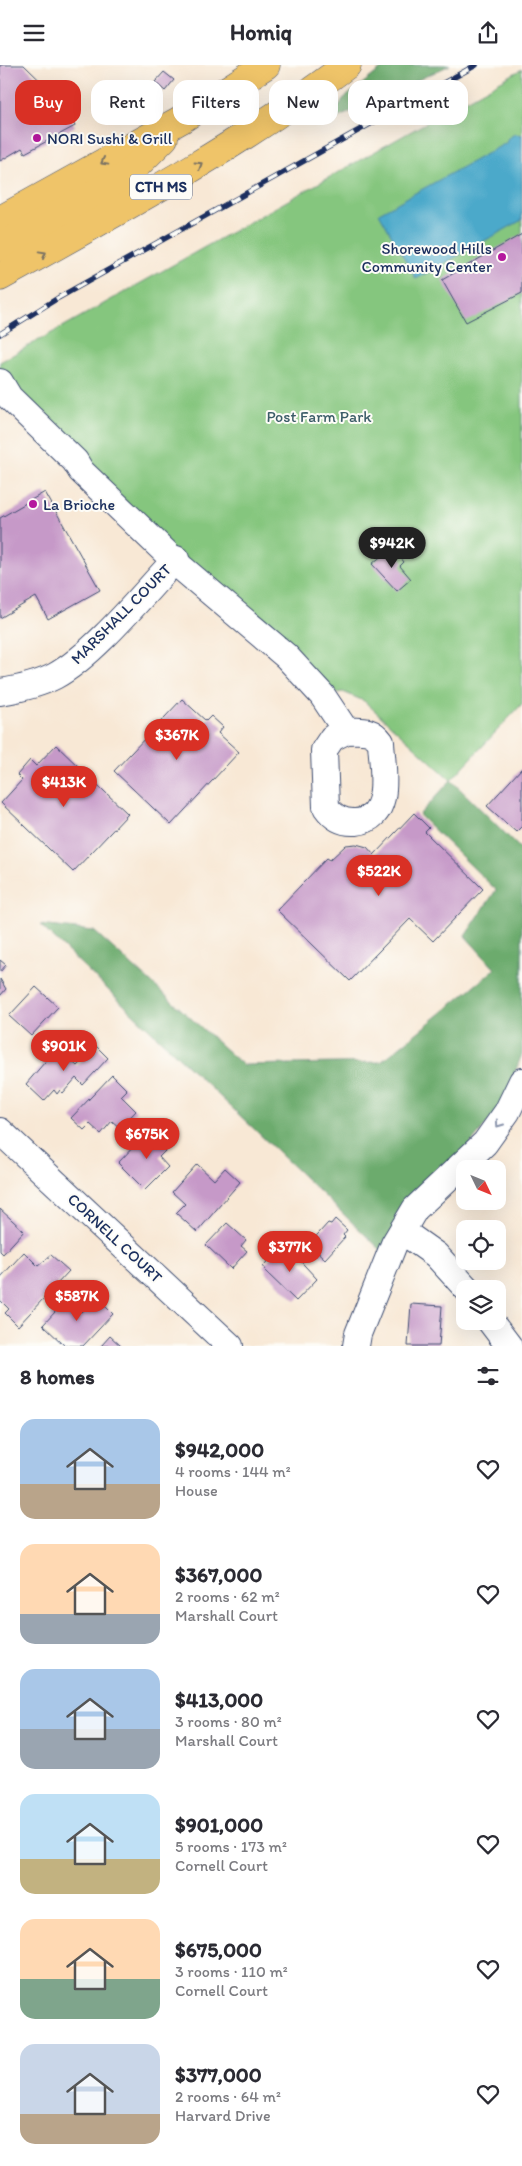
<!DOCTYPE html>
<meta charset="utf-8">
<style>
:root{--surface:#fff;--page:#f7f7f7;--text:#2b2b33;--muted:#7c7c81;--accent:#d93025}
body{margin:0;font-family:Itim,sans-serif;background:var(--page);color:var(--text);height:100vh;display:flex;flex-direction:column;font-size:19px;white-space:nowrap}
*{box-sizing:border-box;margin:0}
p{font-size:16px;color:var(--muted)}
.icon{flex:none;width:28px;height:28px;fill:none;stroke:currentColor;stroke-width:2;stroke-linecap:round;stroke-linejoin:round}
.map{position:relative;height:1281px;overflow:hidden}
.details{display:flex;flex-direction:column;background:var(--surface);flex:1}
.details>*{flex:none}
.hud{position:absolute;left:15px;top:15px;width:492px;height:45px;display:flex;gap:10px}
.needle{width:32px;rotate:133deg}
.buttons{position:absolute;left:456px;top:1095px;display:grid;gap:10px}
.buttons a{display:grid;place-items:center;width:50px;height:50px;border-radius:10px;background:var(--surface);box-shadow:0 5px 20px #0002;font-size:25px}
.price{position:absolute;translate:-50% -42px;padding:0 11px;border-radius:18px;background:var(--accent);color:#fff;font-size:16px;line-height:32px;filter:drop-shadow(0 1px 2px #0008)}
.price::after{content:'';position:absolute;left:50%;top:30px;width:15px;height:11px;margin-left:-8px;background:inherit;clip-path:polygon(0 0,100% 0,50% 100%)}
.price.active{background:#222;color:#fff}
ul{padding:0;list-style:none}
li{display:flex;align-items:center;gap:15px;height:125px;padding:0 20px}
li span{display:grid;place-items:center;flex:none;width:140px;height:100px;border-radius:15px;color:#555}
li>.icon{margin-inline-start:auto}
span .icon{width:60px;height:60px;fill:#fffc;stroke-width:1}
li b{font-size:21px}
h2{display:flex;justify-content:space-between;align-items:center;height:60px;padding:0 20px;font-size:21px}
.pill{padding:0 18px;border-radius:15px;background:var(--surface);box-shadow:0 5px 20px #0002;font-size:18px;line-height:45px}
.pill.active{background:var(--accent);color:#fff}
header{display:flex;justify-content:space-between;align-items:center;height:65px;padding:0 20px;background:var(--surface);font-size:22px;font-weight:700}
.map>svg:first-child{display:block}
.green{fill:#85c67e;stroke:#507a6e}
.forest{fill:#6cab6d;stroke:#446d66}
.water{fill:#4ba9ca;stroke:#336c94}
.building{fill:#c699c8}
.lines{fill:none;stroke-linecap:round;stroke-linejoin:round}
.minor-casing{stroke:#3c4b70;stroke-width:28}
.major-casing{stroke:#3c4b70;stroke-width:29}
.minor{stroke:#fff;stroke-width:26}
.major{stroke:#efc469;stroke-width:28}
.rail-casing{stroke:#1b2f5e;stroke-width:5.5}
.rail{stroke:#fdfcf7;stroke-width:4;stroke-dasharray:11;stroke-linecap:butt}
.oneway{stroke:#7a7263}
.oneway2{stroke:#8d97ae}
.poi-dot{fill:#b5179e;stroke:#fdfcf7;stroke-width:2}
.labels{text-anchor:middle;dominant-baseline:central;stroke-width:4;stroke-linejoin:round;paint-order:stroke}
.shield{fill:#fdfcf7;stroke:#5f6c8c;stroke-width:1}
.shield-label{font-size:15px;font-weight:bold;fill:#1b2f5e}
.poi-label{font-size:16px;fill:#1b2f5e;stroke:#fdfcf7;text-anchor:start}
.park-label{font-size:16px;fill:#3b5c68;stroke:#fdfcf7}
.street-label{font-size:16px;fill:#1b2f5e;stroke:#fdfcf7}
</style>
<header><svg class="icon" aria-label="menu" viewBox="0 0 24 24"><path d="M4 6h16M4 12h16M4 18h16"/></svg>Homiq<svg class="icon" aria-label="share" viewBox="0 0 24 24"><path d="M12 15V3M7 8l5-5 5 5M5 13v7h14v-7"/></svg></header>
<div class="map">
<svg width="522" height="1281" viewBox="0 0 522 1281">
<rect width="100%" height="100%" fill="#fdfcf7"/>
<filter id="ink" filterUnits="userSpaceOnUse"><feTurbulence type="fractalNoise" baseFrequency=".02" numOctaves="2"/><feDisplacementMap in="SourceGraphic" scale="10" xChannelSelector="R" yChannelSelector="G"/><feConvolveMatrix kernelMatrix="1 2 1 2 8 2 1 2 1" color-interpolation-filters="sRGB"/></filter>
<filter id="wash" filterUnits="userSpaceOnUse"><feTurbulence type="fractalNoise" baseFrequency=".0096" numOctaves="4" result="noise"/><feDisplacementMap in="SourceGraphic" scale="20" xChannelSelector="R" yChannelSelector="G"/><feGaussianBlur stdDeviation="1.12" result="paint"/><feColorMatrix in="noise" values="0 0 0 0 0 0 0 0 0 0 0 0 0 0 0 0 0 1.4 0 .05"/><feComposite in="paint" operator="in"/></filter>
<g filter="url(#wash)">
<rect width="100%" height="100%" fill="#f8e8d5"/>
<path class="green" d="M522,4V639L451,715L364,636L343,627L322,630L0,317V297Z"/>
<g class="forest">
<path d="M386,0H450L331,56L343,34Z"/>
<path d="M451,715L522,785V989L503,1039L383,1187L40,860L94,866L243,1000L381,997L495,904L465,871L496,825L419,750Z"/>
</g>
<path class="water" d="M515,69L522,70V155L416,214L379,148L506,78L508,73Z"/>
<g id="blocks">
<g class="building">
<path d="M0,0H24L62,37L75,61L25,88L22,83L0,96Z"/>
<path d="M164,7L174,15L165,26L155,17Z"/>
<path d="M522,169V228L466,257L442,215Z"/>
<path d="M45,427L100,525L48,554L36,532L0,553V453Z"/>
<path d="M392,482L404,497L400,501L411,514L397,526L372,499Z"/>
<path d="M182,634L206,656L211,651L223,662L218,668L239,687L171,760L114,706Z"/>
<path d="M56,680L128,749L73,807L1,738L22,715L17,710L30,695L36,701Z"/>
<path d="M522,703V761L516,767L487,741Z"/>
<path d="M414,748L429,763L425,767L483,824L433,876L410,854L350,916L277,845L327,793L330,795L346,780L356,779L367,782L374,790Z"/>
<path d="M0,895L6,900L0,907Z"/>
<path d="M0,914L6,924L0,931Z"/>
<path d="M36,922L58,942L31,971L9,951Z"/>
<path d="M96,981L108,993L83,1020L76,1013L63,1028L60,1025L57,1029L54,1025L44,1036L26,1019L57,983L77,1001Z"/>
<path d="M112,1010L127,1025L121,1031L136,1046L120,1063L112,1056L101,1069L90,1059L84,1065L71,1053Z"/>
<path d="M162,1065L174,1077L159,1092L168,1102L145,1125L118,1098L140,1075L147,1081Z"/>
<path d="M197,1099L214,1115L225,1103L240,1117L197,1167L176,1148L185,1139L172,1127Z"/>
<path d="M0,1144L24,1166L3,1189L0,1186Z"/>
<path d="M335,1154L347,1165L343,1170L345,1172L325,1194L309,1179L328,1158L331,1159Z"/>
<path d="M227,1158L246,1175L241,1181L247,1186L231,1204L206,1180Z"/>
<path d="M281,1182L291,1189L292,1187L317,1214L296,1236L265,1206L266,1205L263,1201Z"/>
<path d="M24,1187L38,1201L51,1190L69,1206L18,1261L5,1248L9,1244L0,1235V1213Z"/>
<path d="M96,1232L113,1249L83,1281H65L43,1260L68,1233L82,1247Z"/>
<path d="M411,1239L442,1241L439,1281H408Z"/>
<path d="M110,1271L121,1281H101Z"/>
</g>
</g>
</g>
<g filter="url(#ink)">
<use href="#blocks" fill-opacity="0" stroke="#3c4b70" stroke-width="1"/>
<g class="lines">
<defs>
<g id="minor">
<path d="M0,317L9,332L75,396L81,406L183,504L286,591L322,630L346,666C361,666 371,663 381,677C382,702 394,753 356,757C343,758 333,752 326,742L324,685L332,673L346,666"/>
<path d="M0,627C19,624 38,620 55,611C94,590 144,528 176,494"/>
<path d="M0,1066L230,1281"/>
<path d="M402,1166L436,1190L467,1224"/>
<path d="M490,1256L509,1281"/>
<path d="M356,1281L358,1269L394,1179L415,1144L485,1078L507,1047L522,1016"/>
</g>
<g id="major">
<path d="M0,155L182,54L266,0"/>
<path d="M0,182L126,111L164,73"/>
<path d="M0,212C119,146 238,82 347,0"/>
</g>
</defs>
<use href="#minor" class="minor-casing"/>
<use href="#major" class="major-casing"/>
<use href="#minor" class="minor"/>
<use href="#major" class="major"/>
<defs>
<path id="rail" d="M0,269L58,233L476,0"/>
</defs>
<use href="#rail" class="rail-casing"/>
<use href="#rail" class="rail"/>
</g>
<defs><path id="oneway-chevron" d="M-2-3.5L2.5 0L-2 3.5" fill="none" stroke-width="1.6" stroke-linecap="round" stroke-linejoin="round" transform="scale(1.25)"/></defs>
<g class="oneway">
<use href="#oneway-chevron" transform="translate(104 97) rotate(151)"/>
<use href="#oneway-chevron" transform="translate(199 100) rotate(-32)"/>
<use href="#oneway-chevron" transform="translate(43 189) rotate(-29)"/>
</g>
<use class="oneway2" href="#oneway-chevron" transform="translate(499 1059) rotate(125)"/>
</g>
<g class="poi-dot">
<circle cx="37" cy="73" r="5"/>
<circle cx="502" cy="192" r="5"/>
<circle cx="33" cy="439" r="5"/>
</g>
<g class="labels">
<rect class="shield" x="130" y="109.5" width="62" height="25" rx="4"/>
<g class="shield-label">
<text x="161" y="122">CTH MS</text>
</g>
<g class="poi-label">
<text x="47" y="73">NORI Sushi &amp; Grill</text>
<text x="492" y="183" text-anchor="end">Shorewood Hills<tspan x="492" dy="18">Community Center</tspan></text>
<text x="43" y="439">La Brioche</text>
</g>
<g class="park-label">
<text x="319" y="351">Post Farm Park</text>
</g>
<g class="street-label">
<text transform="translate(121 549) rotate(-45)">MARSHALL COURT</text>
<text transform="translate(115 1173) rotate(43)">CORNELL COURT</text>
</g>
</g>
</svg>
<div class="buttons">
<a><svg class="needle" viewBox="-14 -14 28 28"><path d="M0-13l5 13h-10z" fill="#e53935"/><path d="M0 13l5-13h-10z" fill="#7c7c81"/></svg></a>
<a><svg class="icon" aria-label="locate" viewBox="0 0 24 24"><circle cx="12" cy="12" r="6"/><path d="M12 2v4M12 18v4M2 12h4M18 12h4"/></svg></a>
<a><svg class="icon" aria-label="layers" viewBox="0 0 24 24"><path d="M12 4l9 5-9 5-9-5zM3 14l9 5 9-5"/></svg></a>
</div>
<b class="price active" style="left:392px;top:504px">$942K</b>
<b class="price" style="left:177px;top:696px">$367K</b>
<b class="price" style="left:64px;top:743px">$413K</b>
<b class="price" style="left:379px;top:832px">$522K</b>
<b class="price" style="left:64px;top:1007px">$901K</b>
<b class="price" style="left:147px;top:1095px">$675K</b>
<b class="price" style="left:290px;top:1208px">$377K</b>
<b class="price" style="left:77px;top:1257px">$587K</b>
<div class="hud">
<a class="pill active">Buy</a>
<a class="pill">Rent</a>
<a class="pill">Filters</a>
<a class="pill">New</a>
<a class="pill">Apartment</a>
</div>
</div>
<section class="details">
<h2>8 homes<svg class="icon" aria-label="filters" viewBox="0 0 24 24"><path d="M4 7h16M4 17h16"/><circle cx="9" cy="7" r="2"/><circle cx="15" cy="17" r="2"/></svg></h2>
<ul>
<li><span style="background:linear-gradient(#a9c7e8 65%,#b9a48a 0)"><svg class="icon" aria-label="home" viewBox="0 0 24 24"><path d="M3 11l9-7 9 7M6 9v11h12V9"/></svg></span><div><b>$942,000</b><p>4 rooms · 144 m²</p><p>House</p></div><svg class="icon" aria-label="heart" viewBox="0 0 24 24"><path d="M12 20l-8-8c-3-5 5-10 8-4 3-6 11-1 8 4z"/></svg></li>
<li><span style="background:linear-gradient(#ffd9b3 70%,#9aa5b1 0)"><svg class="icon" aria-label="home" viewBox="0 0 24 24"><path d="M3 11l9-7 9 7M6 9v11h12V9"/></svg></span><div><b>$367,000</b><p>2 rooms · 62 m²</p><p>Marshall Court</p></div><svg class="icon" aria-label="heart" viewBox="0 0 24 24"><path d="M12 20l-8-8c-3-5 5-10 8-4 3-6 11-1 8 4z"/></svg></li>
<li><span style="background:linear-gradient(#a9c7e8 60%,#9aa5b1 0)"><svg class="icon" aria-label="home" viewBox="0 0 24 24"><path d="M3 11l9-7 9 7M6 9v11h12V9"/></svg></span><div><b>$413,000</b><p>3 rooms · 80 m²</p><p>Marshall Court</p></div><svg class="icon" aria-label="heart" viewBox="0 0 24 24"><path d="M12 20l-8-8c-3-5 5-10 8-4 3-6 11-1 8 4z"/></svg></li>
<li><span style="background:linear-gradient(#bfe0f5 65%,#c2b280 0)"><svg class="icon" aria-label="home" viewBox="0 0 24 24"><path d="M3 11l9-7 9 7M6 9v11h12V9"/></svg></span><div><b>$901,000</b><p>5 rooms · 173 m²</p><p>Cornell Court</p></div><svg class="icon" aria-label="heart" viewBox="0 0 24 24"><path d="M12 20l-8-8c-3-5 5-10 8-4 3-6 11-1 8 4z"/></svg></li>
<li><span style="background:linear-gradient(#ffd9b3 60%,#7fa58c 0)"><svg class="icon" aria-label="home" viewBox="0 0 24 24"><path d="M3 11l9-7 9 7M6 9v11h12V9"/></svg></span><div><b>$675,000</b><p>3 rooms · 110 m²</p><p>Cornell Court</p></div><svg class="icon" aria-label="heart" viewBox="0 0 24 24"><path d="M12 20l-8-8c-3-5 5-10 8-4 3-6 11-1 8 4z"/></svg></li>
<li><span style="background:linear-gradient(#c9d6e8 70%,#b9a48a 0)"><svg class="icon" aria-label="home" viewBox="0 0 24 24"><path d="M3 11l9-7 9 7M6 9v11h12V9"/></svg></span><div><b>$377,000</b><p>2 rooms · 64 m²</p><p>Harvard Drive</p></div><svg class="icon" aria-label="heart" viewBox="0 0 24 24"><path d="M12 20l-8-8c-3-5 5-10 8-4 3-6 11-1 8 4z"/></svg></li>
</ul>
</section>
